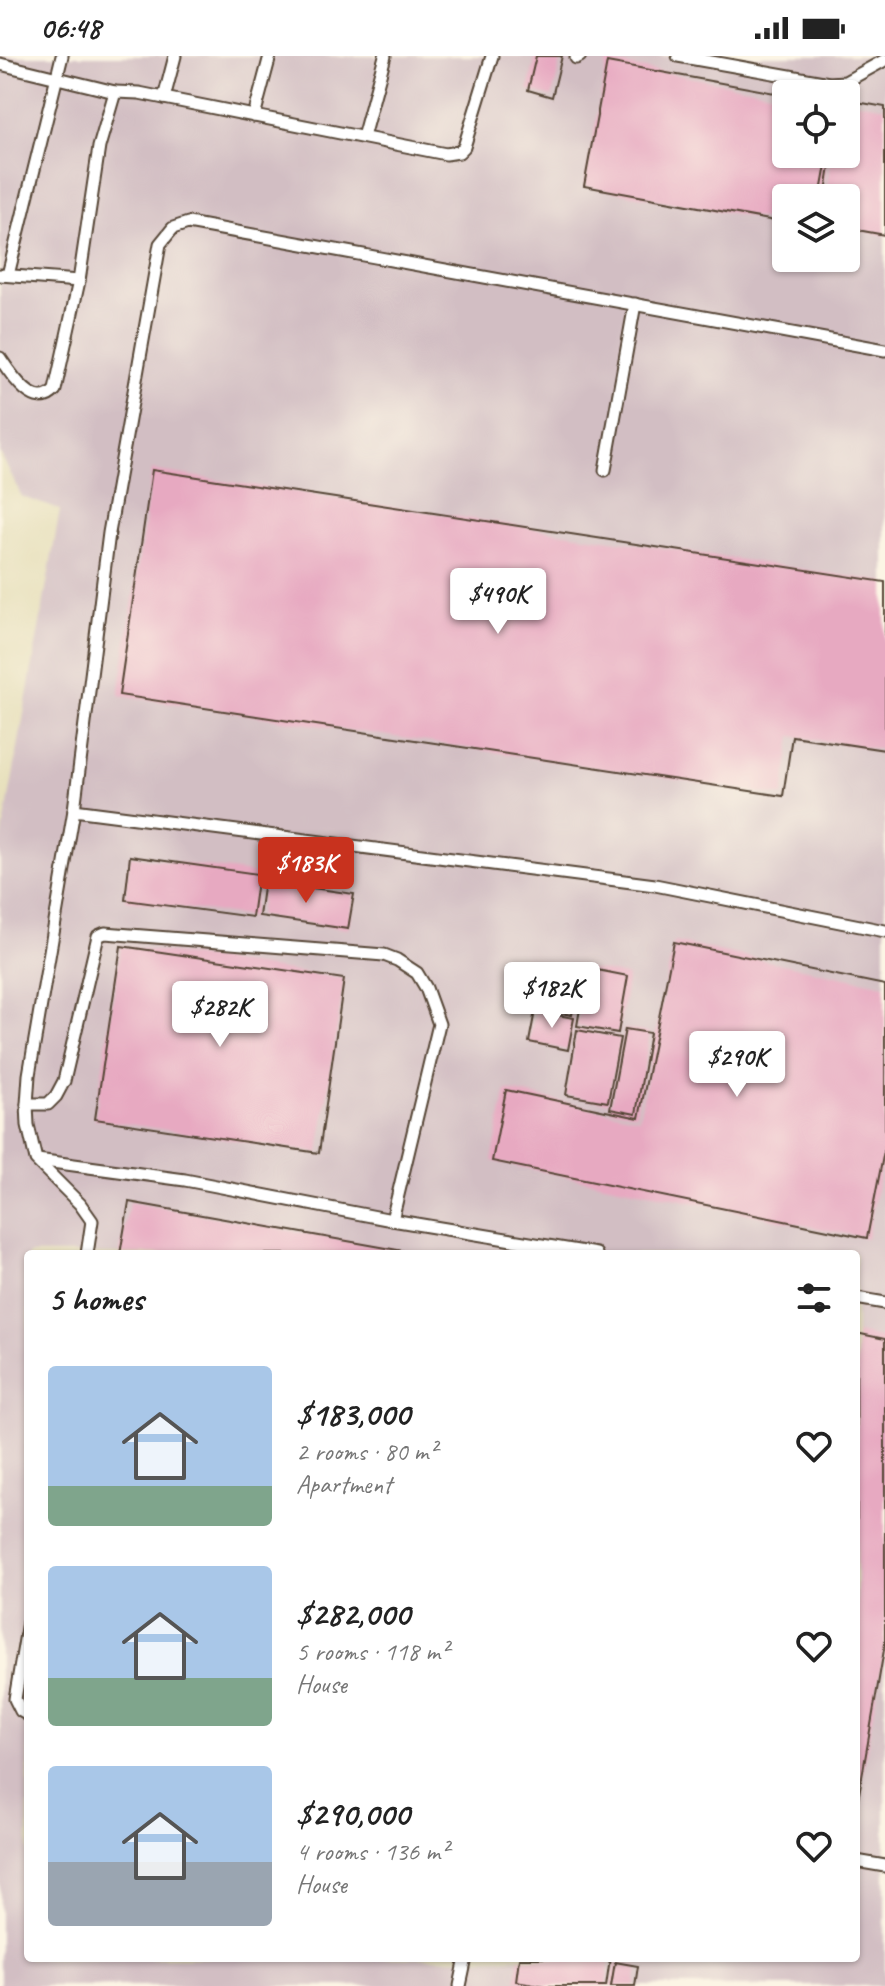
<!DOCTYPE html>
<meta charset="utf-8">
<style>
:root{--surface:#fff;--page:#f2f2f2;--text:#222;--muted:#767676;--accent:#c8321e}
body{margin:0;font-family:Caveat,sans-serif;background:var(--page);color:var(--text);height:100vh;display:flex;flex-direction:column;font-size:30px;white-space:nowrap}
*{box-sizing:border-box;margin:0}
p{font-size:26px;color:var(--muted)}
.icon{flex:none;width:44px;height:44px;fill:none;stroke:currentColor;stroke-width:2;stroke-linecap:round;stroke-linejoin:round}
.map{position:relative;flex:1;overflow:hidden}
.details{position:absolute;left:24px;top:1194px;width:836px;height:712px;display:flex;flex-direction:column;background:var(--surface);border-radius:8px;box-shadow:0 2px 6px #0004}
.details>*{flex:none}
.controls{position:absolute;left:772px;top:24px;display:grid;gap:16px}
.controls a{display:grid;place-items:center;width:88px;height:88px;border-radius:8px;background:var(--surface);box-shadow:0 2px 6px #0004;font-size:40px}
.price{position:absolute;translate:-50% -68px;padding:0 18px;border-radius:8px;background:#fff;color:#222;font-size:26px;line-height:52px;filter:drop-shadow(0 2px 4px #0008)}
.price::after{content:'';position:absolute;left:50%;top:48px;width:24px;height:18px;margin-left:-12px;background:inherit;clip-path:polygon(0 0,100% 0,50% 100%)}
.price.on{background:var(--accent);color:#fff}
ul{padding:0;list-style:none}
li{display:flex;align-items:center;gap:24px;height:200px;padding:0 24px}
li span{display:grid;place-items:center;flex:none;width:224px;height:160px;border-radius:8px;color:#555}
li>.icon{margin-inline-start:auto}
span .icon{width:96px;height:96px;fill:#fffc;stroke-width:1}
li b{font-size:34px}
h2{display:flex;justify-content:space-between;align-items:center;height:96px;padding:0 24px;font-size:34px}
.status{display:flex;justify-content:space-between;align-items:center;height:56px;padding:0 40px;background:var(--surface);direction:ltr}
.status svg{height:22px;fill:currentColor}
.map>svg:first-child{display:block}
.industrial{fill:#d2bec3;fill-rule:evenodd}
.building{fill:#e7a9c1}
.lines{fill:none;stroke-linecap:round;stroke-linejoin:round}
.service-casing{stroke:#554536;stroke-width:15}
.service{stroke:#fff;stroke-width:11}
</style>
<div class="status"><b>06:48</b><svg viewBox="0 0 49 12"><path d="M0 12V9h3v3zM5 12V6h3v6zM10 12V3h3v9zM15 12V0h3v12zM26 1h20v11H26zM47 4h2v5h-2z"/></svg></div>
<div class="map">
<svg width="885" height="1930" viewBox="0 0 885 1930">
<rect width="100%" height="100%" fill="#fcf5e5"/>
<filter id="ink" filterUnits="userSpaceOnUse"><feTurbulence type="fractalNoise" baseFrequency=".0125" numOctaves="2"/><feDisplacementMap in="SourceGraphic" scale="16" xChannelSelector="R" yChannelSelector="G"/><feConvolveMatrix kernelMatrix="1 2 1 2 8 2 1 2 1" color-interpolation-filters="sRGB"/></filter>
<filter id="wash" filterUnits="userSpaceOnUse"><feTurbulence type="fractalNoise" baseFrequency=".006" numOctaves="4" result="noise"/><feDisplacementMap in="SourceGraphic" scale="32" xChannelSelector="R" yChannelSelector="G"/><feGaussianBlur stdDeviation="1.8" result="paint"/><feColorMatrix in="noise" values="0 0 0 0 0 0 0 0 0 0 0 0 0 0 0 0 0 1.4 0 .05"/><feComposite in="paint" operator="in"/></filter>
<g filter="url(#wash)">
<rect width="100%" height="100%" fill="#e7e0bc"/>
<path class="industrial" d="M0,0H885V1930H0V793L60,454L22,441L0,397ZM786,38H846V98H786ZM786,142H846V202H786ZM28,1198H856V1902H28Z"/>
<g id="blocks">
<g class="building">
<path d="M536,0H562L552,41L528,34Z"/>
<path d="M607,6L786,39V98H828L820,142H786V167L584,130Z"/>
<path d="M846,44L885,51V179L846,172V142H825L832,98H846Z"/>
<path d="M152,414L885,526V694L792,680L783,740L119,639Z"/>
<path d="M130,800L258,818L252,861L125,844Z"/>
<path d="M264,825L354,838L348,873L259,860Z"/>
<path d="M674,886L885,929V1090L867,1182L492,1105L506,1034L639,1062Z"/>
<path d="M121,890L344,923L319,1097L95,1063Z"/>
<path d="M533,908L580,917L572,959L534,952L538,933L529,931Z"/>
<path d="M587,912L628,920L618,977L577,970Z"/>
<path d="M535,955L574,962L568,994L529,986Z"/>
<path d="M625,973L650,977L636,1058L610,1053Z"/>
<path d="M577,974L620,982L608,1046L566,1039Z"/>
<path d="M129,1146L409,1196L408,1198H120Z"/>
<path d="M856,1277L885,1283V1588L858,1744Z"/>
<path d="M519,1902H610L606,1930H545L516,1925Z"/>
<path d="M615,1906L638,1910L635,1930H611Z"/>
</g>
</g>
</g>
<g filter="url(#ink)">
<use href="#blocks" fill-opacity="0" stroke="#554536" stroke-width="2"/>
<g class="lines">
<defs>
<g id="service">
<path d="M678,0L829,27L845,26L885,4"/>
<path d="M576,2L580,0"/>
<path d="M0,8L115,36"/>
<path d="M164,42L175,0"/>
<path d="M254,60L270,0"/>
<path d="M363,81L385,0"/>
<path d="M0,219L79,225"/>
<path d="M8,219L62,0"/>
<path d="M0,302C10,317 35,357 55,334L79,225L99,91L115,36L139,37L446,98L459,96L464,91L492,0"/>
<path d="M605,414L635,248"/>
<path d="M74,754L655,829L885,875"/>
<path d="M27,1048H48L56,1040L64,1025L98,880L105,877L384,899L397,904L417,917L426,932L439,968L392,1164"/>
<path d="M37,1104L185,1124L392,1164L596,1198"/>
<path d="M87,1198L92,1165L80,1148L36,1104L28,1069L27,1048L29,1019L74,754L109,477L160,188L173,172L188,167L885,294"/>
<path d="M856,1242L885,1247"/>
<path d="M28,1566L15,1643L21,1655L28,1659"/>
<path d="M856,1805L885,1810"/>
<path d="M460,1930L466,1902"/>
</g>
</defs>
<use href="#service" class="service-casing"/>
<use href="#service" class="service"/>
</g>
</g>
</svg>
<div class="controls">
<a><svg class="icon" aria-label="locate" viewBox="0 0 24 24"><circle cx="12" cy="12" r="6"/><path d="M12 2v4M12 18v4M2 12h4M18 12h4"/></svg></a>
<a><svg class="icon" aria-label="layers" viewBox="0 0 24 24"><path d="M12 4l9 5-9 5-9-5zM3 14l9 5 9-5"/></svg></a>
</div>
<b class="price" style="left:498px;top:580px">$490K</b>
<b class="price on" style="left:306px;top:849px">$183K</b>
<b class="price" style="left:552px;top:974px">$182K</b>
<b class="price" style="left:220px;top:993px">$282K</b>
<b class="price" style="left:737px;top:1043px">$290K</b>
<section class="details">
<h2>5 homes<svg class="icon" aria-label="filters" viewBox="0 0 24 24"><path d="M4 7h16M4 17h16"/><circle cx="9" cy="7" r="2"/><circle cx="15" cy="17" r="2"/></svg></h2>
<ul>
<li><span style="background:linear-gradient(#a9c7e8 75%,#7fa58c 0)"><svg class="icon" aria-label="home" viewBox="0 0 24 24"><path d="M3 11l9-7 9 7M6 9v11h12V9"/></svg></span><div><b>$183,000</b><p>2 rooms · 80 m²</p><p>Apartment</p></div><svg class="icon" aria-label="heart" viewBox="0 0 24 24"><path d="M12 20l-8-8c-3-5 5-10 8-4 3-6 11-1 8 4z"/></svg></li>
<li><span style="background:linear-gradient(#a9c7e8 70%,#7fa58c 0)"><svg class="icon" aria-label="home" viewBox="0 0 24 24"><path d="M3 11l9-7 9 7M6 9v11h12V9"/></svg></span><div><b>$282,000</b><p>5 rooms · 118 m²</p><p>House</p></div><svg class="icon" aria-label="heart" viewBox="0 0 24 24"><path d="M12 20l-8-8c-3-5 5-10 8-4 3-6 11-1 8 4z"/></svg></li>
<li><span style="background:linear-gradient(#a9c7e8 60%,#9aa5b1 0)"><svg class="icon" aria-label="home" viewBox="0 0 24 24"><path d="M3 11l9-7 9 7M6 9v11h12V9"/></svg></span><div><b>$290,000</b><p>4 rooms · 136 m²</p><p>House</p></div><svg class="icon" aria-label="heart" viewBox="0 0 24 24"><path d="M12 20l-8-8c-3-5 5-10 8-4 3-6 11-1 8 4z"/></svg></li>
</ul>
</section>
</div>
